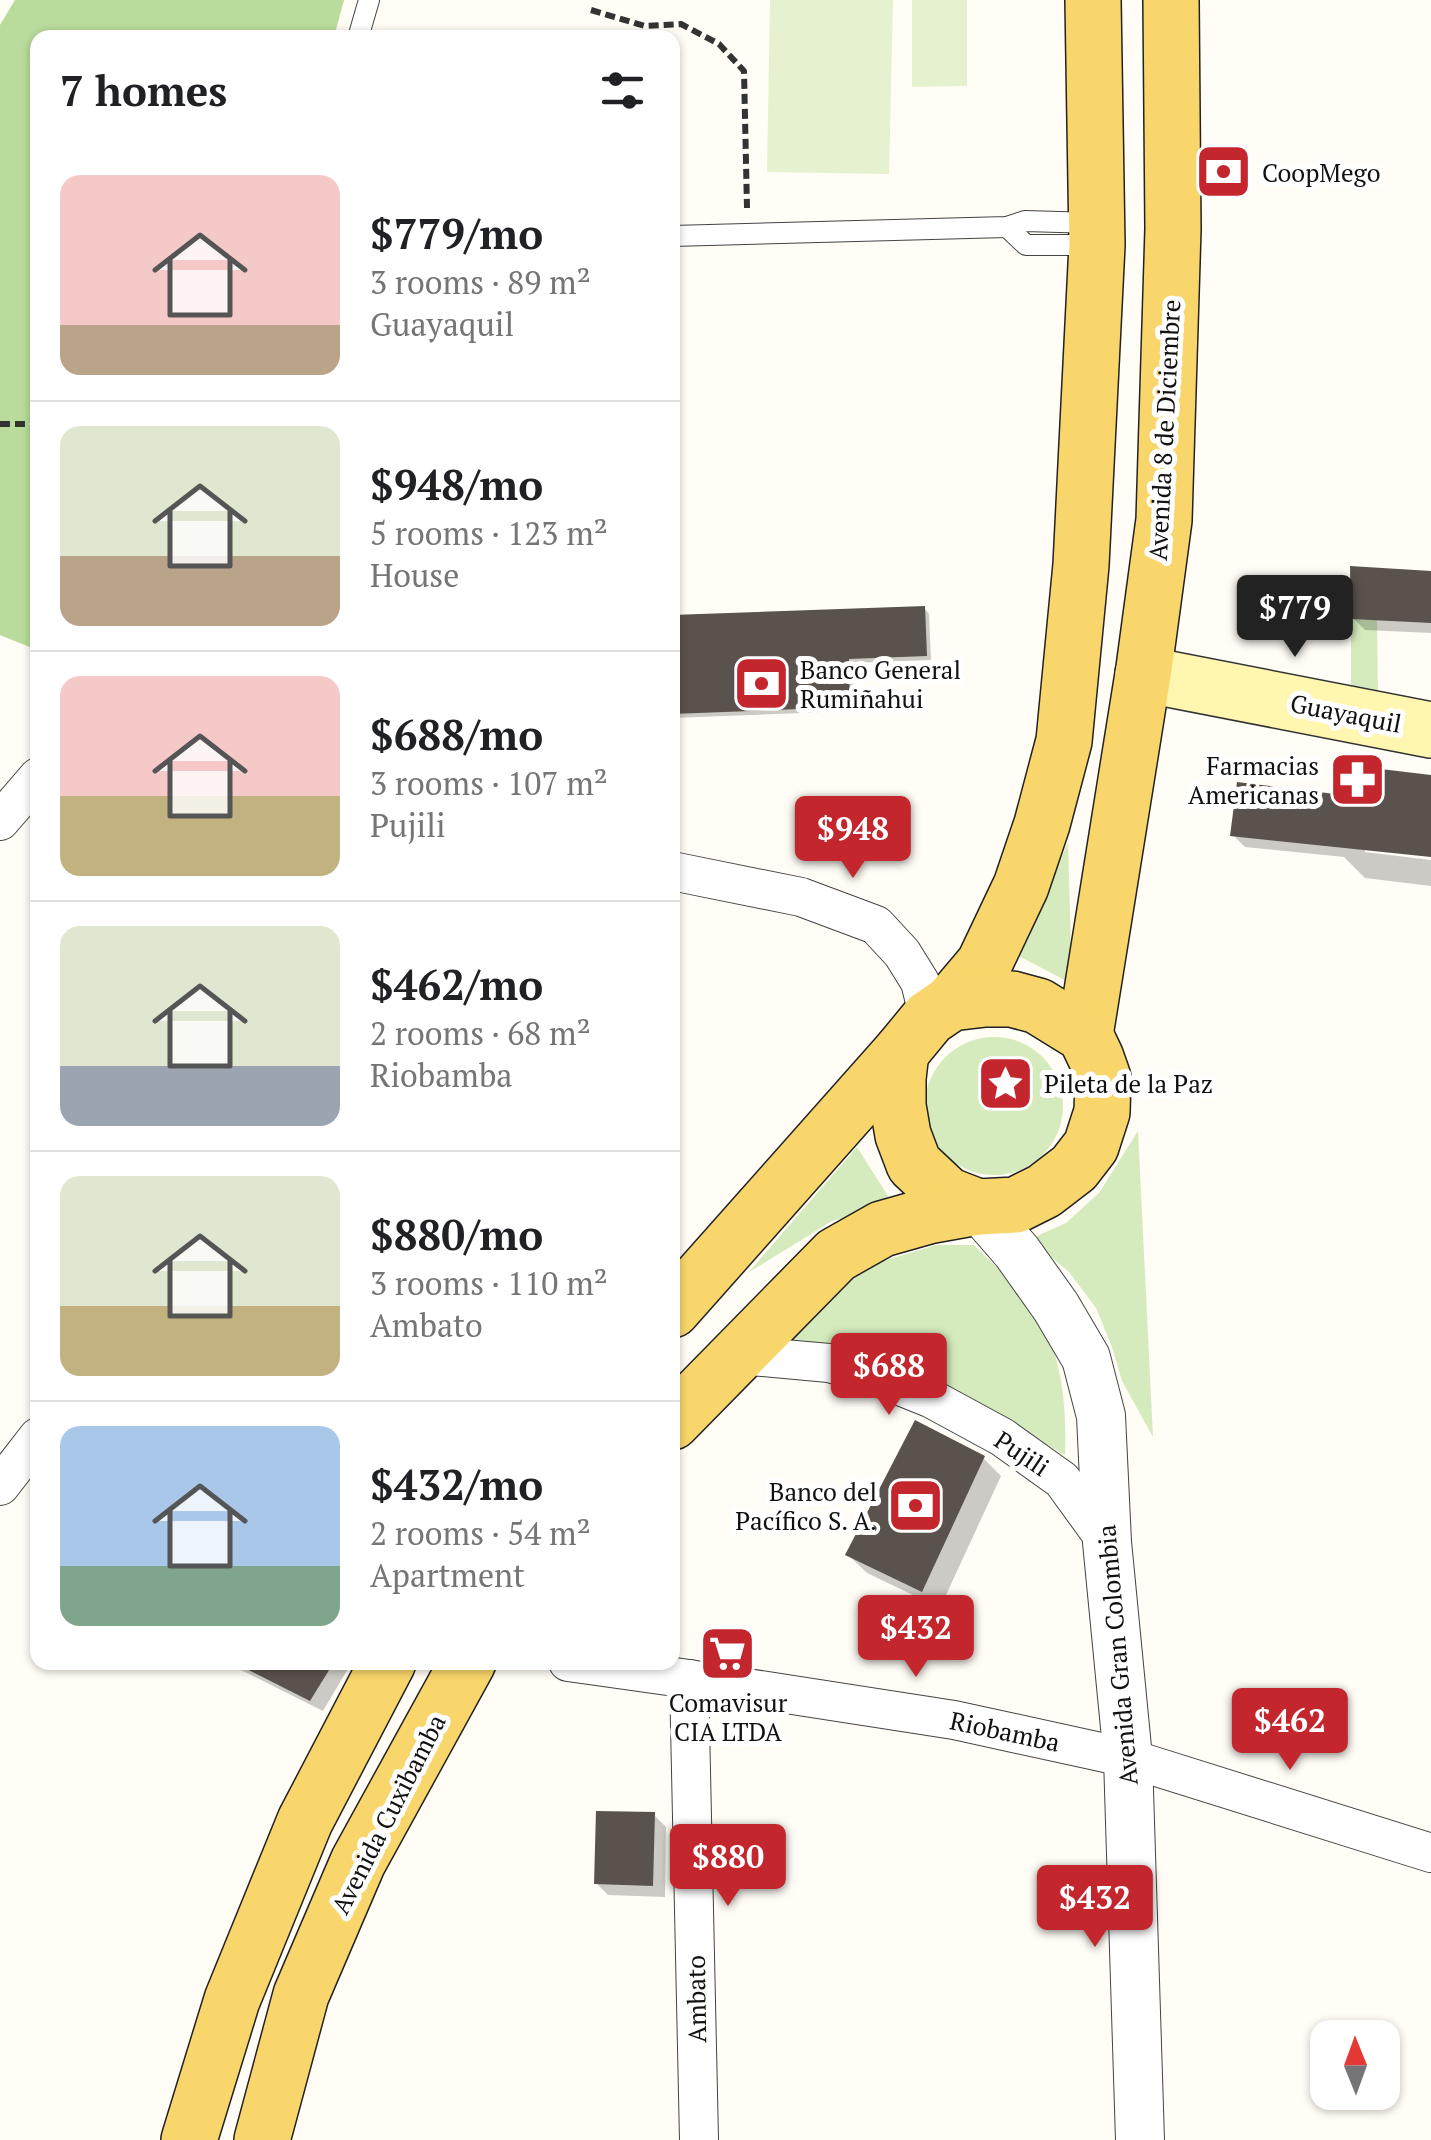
<!DOCTYPE html>
<meta charset="utf-8">
<style>
:root{--surface:#fff;--page:#f2f2f2;--text:#202124;--muted:#757577;--line:#e0e0e0;--accent:#c4262e}
body{margin:0;font-family:"PT Serif",serif;background:var(--page);color:var(--text);height:100vh;display:flex;flex-direction:column;font-size:38px;white-space:nowrap}
*{box-sizing:border-box;margin:0}
p{font-size:32px;color:var(--muted)}
.icon{flex:none;width:55px;height:55px;fill:none;stroke:currentColor;stroke-width:2;stroke-linecap:round;stroke-linejoin:round}
.map{position:relative;flex:1;overflow:hidden}
.sheet{position:absolute;left:30px;top:30px;width:650px;height:1640px;display:flex;flex-direction:column;background:var(--surface);border-radius:20px;box-shadow:0 2px 8px #0004}
.sheet>*{flex:none}
.needle{width:65px;rotate:359deg}
.tools{position:absolute;left:1310px;top:2020px;display:grid;gap:20px}
.tools a{display:grid;place-items:center;width:90px;height:90px;border-radius:20px;background:var(--surface);box-shadow:0 2px 8px #0004;font-size:50px}
.price{position:absolute;translate:-50% -85px;padding:0 22px;border-radius:10px;background:var(--accent);color:#fff;font-size:32px;line-height:65px;filter:drop-shadow(0 2px 5px #0008)}
.price::after{content:'';position:absolute;left:50%;top:60px;width:30px;height:22px;margin-left:-15px;background:inherit;clip-path:polygon(0 0,100% 0,50% 100%)}
.price.active{background:#222;color:#fff}
ul{padding:0;list-style:none}
li{display:flex;align-items:center;gap:30px;height:250px;padding:0 30px}
li+li{border-top:2px solid var(--line)}
li span{display:grid;place-items:center;flex:none;width:280px;height:200px;border-radius:20px;color:#555}
li>.icon{margin-inline-start:auto}
span .icon{width:120px;height:120px;fill:#fffc;stroke-width:1}
li b{font-size:42px}
h2{display:flex;justify-content:space-between;align-items:center;height:120px;padding:0 30px;font-size:42px}
.map>svg:first-child{display:block}
.green{fill:#d5ebbd}
.forest{fill:#b9dc9c}
.pitch{fill:#e6f2cf}
.shadow{fill:#0003}
.building{fill:#5a524d}
.lines{fill:none;stroke-linecap:round;stroke-linejoin:round}
.service-casing{stroke:#444;stroke-width:22}
.minor-casing{stroke:#444;stroke-width:40}
.tertiary-casing{stroke:#444;stroke-width:50}
.secondary-casing{stroke:#333;stroke-width:58}
.primary-casing{stroke:#222;stroke-width:58}
.path{stroke:#333;stroke-width:6;stroke-dasharray:10 5;stroke-linecap:butt}
.service{stroke:#fff;stroke-width:20}
.minor{stroke:#fff;stroke-width:38}
.tertiary{stroke:#fff;stroke-width:48}
.secondary{stroke:#fff6b0;stroke-width:55}
.primary{stroke:#f9d66b;stroke-width:55}
.labels{text-anchor:middle;dominant-baseline:central;stroke-width:10;stroke-linejoin:round;paint-order:stroke}
.poi-label{font-size:25px;fill:#111;stroke:#fff;text-anchor:start}
.street-label{font-size:25px;fill:#111;stroke:#fff}
</style>
<div class="map">
<svg width="1431" height="2140" viewBox="0 0 1431 2140">
<rect width="100%" height="100%" fill="#fffdf5"/>
<g class="green">
<path d="M1351,619L1377,620L1378,695L1351,690Z"/>
<path d="M1068,843L1072,984L1015,954Z"/>
<circle cx="994" cy="1106" r="69"/>
<path d="M1138,1131L1153,1437L1122,1381L1112,1347L1096,1308L1069,1272L1030,1239L1066,1223L1099,1193Z"/>
<path d="M857,1147L893,1204L832,1221L748,1273Z"/>
<path d="M936,1245H974C990,1261 1008,1277 1023,1294C1061,1340 1067,1398 1065,1455L930,1377L847,1349L772,1342L844,1281L873,1264Z"/>
</g>
<path class="forest" d="M15,0H344L334,37L38,38L37,650L0,635V25Z"/>
<g class="pitch">
<path d="M770,0H893L889,174L767,172Z"/>
<path d="M912,0H967V86L912,87Z"/>
</g>
<g class="shadow">
<path d="M1431,573V633L1365,630L1353,618Z"/>
<path d="M924,608L929,614L931,660L853,663L854,711L672,718V618Z"/>
<path d="M1431,778V855L1365,847V852L1431,860V886L1365,878L1344,857L1245,847L1233,835L1337,796Z"/>
<path d="M983,1458L1001,1476L940,1608L867,1573L848,1555Z"/>
<path d="M225,1662H352L323,1711Z"/>
<path d="M654,1815L666,1827L665,1897L608,1895L596,1883Z"/>
</g>
<g class="building">
<path d="M1350,566L1431,571V623L1351,619Z"/>
<path d="M925,606L927,656L849,659L850,707L672,714V615Z"/>
<path d="M1339,764L1431,775V857L1230,836L1237,782L1335,794Z"/>
<path d="M915,1420L985,1456L922,1592L845,1555Z"/>
<path d="M233,1662H334L310,1701Z"/>
<path d="M596,1811L655,1812L653,1886L594,1884Z"/>
</g>
<g class="lines">
<defs>
<g id="service">
<path d="M358,38L369,0"/>
<path d="M1007,227L1026,245H1093"/>
<path d="M672,236L1007,227L1025,221L1094,223"/>
</g>
<g id="minor">
<path d="M0,821L38,777"/>
<path d="M672,871L801,897L876,925L902,953L920,982L929,1018"/>
<path d="M740,1355L829,1363L875,1376L932,1399L1002,1437L1062,1480L1107,1542"/>
<path d="M0,1486L38,1437"/>
<path d="M568,1662L689,1679L954,1720L1128,1758L1431,1853"/>
<path d="M689,1679L699,2140"/>
</g>
<path id="tertiary" d="M978,1207L1017,1252L1056,1307L1086,1358L1101,1416L1107,1542L1128,1758L1140,2140"/>
<path id="secondary" d="M1143,674L1431,730"/>
<g id="primary">
<path d="M951,1003L984,964L1021,886L1042,824L1064,741L1081,565L1097,245L1093,0"/>
<path d="M1085,1035L1144,668L1164,520L1173,229L1171,0"/>
<path d="M901,1052L898,1078V1106L903,1135L914,1164L947,1195L978,1207"/>
<path d="M672,1310L901,1052L929,1018L951,1003L985,999H1012L1038,1006L1085,1035L1096,1058L1103,1078L1102,1112L1091,1146L1074,1168L1044,1191L1016,1205L978,1207L928,1216L882,1229L836,1255L672,1422"/>
<path d="M189,2140L232,2000L305,1821L388,1662"/>
<path d="M262,2140L301,1995L358,1862L468,1662"/>
</g>
</defs>
<use href="#service" class="service-casing"/>
<use href="#minor" class="minor-casing"/>
<use href="#tertiary" class="tertiary-casing"/>
<use href="#secondary" class="secondary-casing"/>
<use href="#primary" class="primary-casing"/>
<g class="path">
<path d="M591,10L645,26L681,24L719,44L744,71L747,208"/>
<path d="M0,424H38"/>
</g>
<use href="#service" class="service"/>
<use href="#minor" class="minor"/>
<use href="#tertiary" class="tertiary"/>
<use href="#secondary" class="secondary"/>
<use href="#primary" class="primary"/>
</g>
<defs>
<symbol id="bank-square" viewBox="-11 -11 22 22"><rect x="-9" y="-9" width="18" height="18" rx="4" fill="#c4262e" stroke="#fff"/><path d="M-6-4H6V4H-6ZM0-2.3a2.3 2.3 0 1 0 0 4.6a2.3 2.3 0 1 0 0-4.6Z" fill="#fff"/></symbol>
<symbol id="pharmacy-square" viewBox="-11 -11 22 22"><rect x="-9" y="-9" width="18" height="18" rx="4" fill="#c4262e" stroke="#fff"/><path d="M-2-6h4v4h4v4h-4v4h-4v-4h-4v-4h4Z" fill="#fff"/></symbol>
<symbol id="sight-square" viewBox="-11 -11 22 22"><rect x="-9" y="-9" width="18" height="18" rx="4" fill="#c4262e" stroke="#fff"/><path d="M0-6L1.8-2.2L6-1.7L2.9 1.2L3.7 5.4L0 3.3L-3.7 5.4L-2.9 1.2L-6-1.7L-1.8-2.2Z" fill="#fff"/></symbol>
<symbol id="supermarket-square" viewBox="-11 -11 22 22"><rect x="-9" y="-9" width="18" height="18" rx="4" fill="#c4262e" stroke="#fff"/><path d="M-6-5.5h2.5l.6 2H6L4.5 2H-2.5L-4.4-4H-6ZM-1.5 3.2a1.3 1.3 0 1 0 .1 0ZM3 3.2a1.3 1.3 0 1 0 .1 0Z" fill="#fff"/></symbol>
</defs>
<g fill-rule="evenodd">
<use href="#bank-square" x="1192" y="140" width="63" height="63"/>
<use href="#bank-square" x="730" y="652" width="63" height="63"/>
<use href="#pharmacy-square" x="1326" y="748" width="63" height="63"/>
<use href="#sight-square" x="974" y="1052" width="63" height="63"/>
<use href="#bank-square" x="884" y="1474" width="63" height="63"/>
<use href="#supermarket-square" x="696" y="1622" width="63" height="63"/>
</g>
<g class="labels">
<g class="poi-label">
<text x="1262" y="172">CoopMego</text>
<text x="800" y="669">Banco General<tspan x="800" dy="29">Rumiñahui</tspan></text>
<text x="1319" y="765" text-anchor="end">Farmacias<tspan x="1319" dy="29">Americanas</tspan></text>
<text x="1044" y="1083">Pileta de la Paz</text>
<text x="877" y="1491" text-anchor="end">Banco del<tspan x="877" dy="29">Pacífico S. A.</tspan></text>
<text x="728" y="1702" text-anchor="middle">Comavisur<tspan x="728" dy="29">CIA LTDA</tspan></text>
</g>
<g class="street-label">
<text transform="translate(1164 430) rotate(-87)">Avenida 8 de Diciembre</text>
<text transform="translate(1346 713) rotate(11)">Guayaquil</text>
<text transform="translate(1022 1453) rotate(34)">Pujili</text>
<text transform="translate(1117 1655) rotate(-95)">Avenida Gran Colombia</text>
<text transform="translate(1005 1731) rotate(12)">Riobamba</text>
<text transform="translate(388 1814) rotate(-63)">Avenida Cuxibamba</text>
<text transform="translate(696 1999) rotate(-91)">Ambato</text>
</g>
</g>
</svg>
<div class="tools">
<a><svg class="needle" viewBox="-14 -14 28 28"><path d="M0-13l5 13h-10z" fill="#e53935"/><path d="M0 13l5-13h-10z" fill="#757577"/></svg></a>
</div>
<b class="price active" style="left:1295px;top:660px">$779</b>
<b class="price" style="left:853px;top:881px">$948</b>
<b class="price" style="left:889px;top:1418px">$688</b>
<b class="price" style="left:916px;top:1680px">$432</b>
<b class="price" style="left:1290px;top:1773px">$462</b>
<b class="price" style="left:728px;top:1909px">$880</b>
<b class="price" style="left:1095px;top:1950px">$432</b>
<section class="sheet">
<h2>7 homes<svg class="icon" aria-label="filters" viewBox="0 0 24 24"><path d="M4 7h16M4 17h16"/><circle cx="9" cy="7" r="2"/><circle cx="15" cy="17" r="2"/></svg></h2>
<ul>
<li><span style="background:linear-gradient(#f6c9c9 75%,#b9a48a 0)"><svg class="icon" aria-label="home" viewBox="0 0 24 24"><path d="M3 11l9-7 9 7M6 9v11h12V9"/></svg></span><div><b>$779/mo</b><p>3 rooms · 89 m²</p><p>Guayaquil</p></div></li>
<li><span style="background:linear-gradient(#dfe7d0 65%,#b9a48a 0)"><svg class="icon" aria-label="home" viewBox="0 0 24 24"><path d="M3 11l9-7 9 7M6 9v11h12V9"/></svg></span><div><b>$948/mo</b><p>5 rooms · 123 m²</p><p>House</p></div></li>
<li><span style="background:linear-gradient(#f6c9c9 60%,#c2b280 0)"><svg class="icon" aria-label="home" viewBox="0 0 24 24"><path d="M3 11l9-7 9 7M6 9v11h12V9"/></svg></span><div><b>$688/mo</b><p>3 rooms · 107 m²</p><p>Pujili</p></div></li>
<li><span style="background:linear-gradient(#dfe7d0 70%,#9aa5b1 0)"><svg class="icon" aria-label="home" viewBox="0 0 24 24"><path d="M3 11l9-7 9 7M6 9v11h12V9"/></svg></span><div><b>$462/mo</b><p>2 rooms · 68 m²</p><p>Riobamba</p></div></li>
<li><span style="background:linear-gradient(#dfe7d0 65%,#c2b280 0)"><svg class="icon" aria-label="home" viewBox="0 0 24 24"><path d="M3 11l9-7 9 7M6 9v11h12V9"/></svg></span><div><b>$880/mo</b><p>3 rooms · 110 m²</p><p>Ambato</p></div></li>
<li><span style="background:linear-gradient(#a9c7e8 70%,#7fa58c 0)"><svg class="icon" aria-label="home" viewBox="0 0 24 24"><path d="M3 11l9-7 9 7M6 9v11h12V9"/></svg></span><div><b>$432/mo</b><p>2 rooms · 54 m²</p><p>Apartment</p></div></li>
</ul>
</section>
</div>
